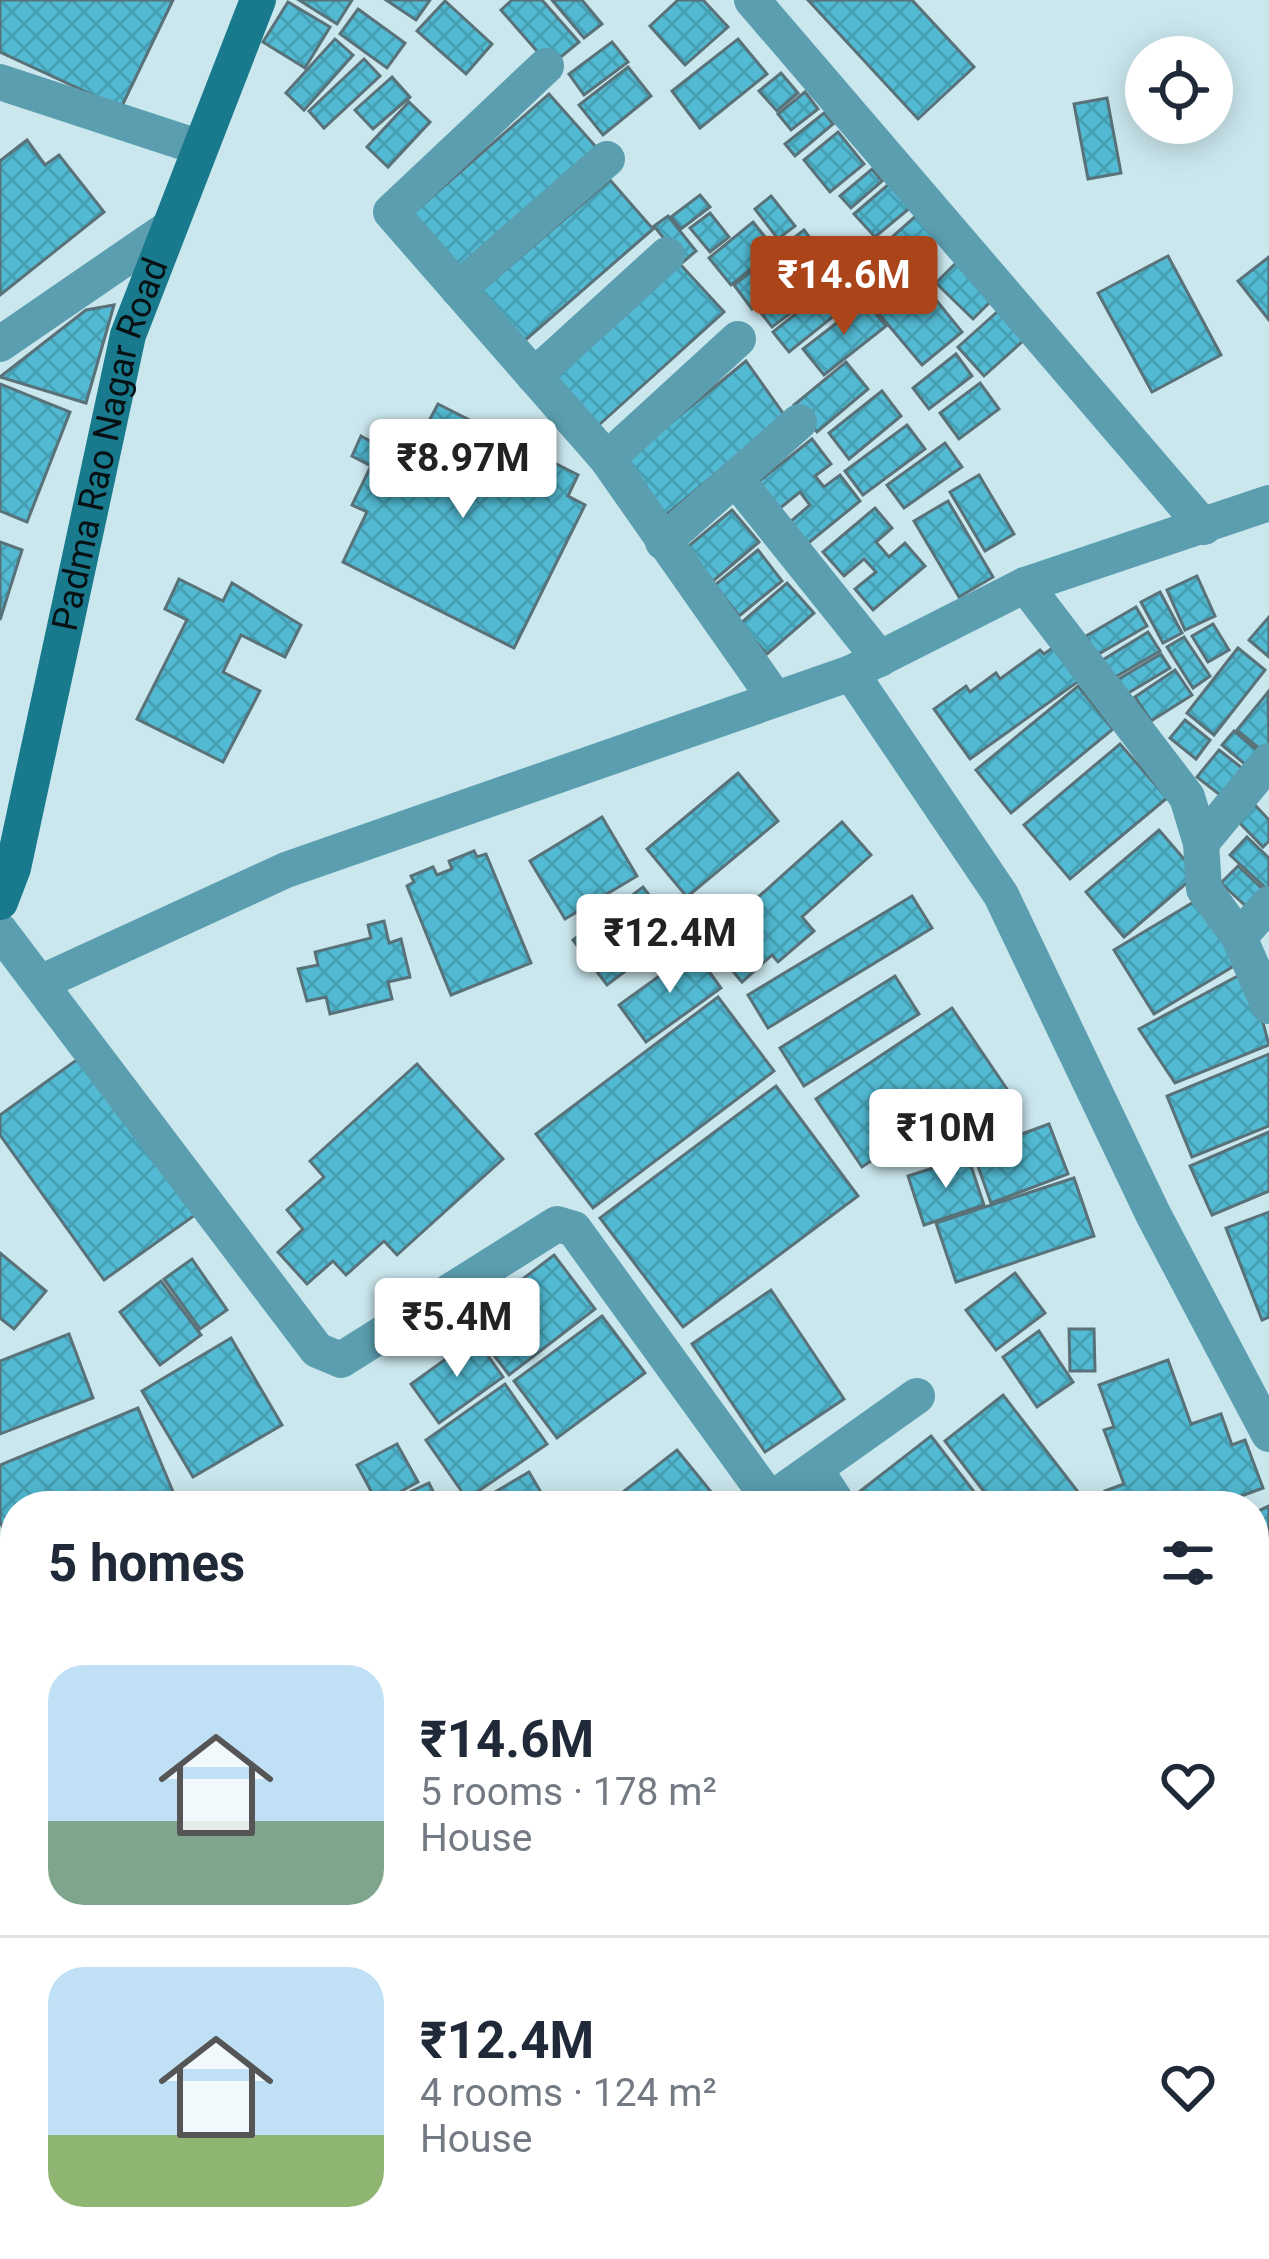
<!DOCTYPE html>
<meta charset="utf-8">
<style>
:root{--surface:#fff;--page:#f2f2f3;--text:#1f2937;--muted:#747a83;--line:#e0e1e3;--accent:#ab4519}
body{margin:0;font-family:Roboto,sans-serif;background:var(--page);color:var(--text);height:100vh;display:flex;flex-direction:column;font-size:45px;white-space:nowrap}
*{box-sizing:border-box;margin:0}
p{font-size:39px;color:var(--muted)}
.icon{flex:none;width:66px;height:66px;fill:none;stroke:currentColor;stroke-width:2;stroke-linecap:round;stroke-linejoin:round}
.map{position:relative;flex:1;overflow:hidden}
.panel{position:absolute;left:0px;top:1491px;width:1269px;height:768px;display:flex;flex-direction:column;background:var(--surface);border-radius:48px 48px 0 0;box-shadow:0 6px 30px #0003}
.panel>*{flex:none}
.tools{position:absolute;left:1125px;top:36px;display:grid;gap:24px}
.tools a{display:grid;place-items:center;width:108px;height:108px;border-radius:50%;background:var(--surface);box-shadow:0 6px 30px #0003;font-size:60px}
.price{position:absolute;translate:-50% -102px;padding:0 27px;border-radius:12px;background:#fff;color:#222;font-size:39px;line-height:78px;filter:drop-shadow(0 3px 6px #0008)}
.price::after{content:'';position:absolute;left:50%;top:72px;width:36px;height:27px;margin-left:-18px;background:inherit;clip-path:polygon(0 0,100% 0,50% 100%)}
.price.on{background:var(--accent);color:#fff}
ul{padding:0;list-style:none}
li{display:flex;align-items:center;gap:36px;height:300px;padding:0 48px}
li+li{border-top:3px solid var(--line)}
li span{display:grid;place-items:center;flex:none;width:336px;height:240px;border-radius:36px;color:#555}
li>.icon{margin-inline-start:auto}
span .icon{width:144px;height:144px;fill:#fffc;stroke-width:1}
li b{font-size:51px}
h2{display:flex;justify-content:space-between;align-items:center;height:144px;padding:0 48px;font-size:51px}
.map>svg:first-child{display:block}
.building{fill:url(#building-cross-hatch);stroke:#597279;stroke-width:3}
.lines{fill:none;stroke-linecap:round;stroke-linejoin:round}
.lane{stroke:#5b9eaf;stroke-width:18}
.street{stroke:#5b9eaf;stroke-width:36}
.secondary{stroke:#1a7a8d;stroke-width:36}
.labels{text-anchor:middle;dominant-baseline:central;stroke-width:12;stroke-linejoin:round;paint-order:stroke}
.street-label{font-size:36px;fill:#081215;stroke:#cbe7ee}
</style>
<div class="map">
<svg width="1269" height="2259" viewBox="0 0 1269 2259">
<defs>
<pattern id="building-cross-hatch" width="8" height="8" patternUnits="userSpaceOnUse" patternTransform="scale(3)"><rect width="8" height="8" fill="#52bad2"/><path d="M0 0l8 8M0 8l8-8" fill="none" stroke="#469fb3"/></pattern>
</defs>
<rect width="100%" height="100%" fill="#cbe7ee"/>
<g class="building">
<path d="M0,0H173L121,108L0,52Z"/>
<path d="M299,0H352L337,24Z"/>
<path d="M386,0H430L416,20Z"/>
<path d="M512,0H542L579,42L550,66L501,10Z"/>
<path d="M552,0H582L602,24L584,38Z"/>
<path d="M678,0H703L728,27L685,65L650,26Z"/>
<path d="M808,0H912L974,67L918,119Z"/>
<path d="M445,1L492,44L466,74L417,31Z"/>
<path d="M288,2L330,27L305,68L263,42Z"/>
<path d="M358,9L405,43L387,68L340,34Z"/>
<path d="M335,39L353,55L304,110L286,93Z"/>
<path d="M738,39L767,74L700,128L672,91Z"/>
<path d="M612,42L628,62L584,95L569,74Z"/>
<path d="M364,59L380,76L324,128L309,111Z"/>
<path d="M628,67L651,96L603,135L579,105Z"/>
<path d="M781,73L798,93L777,111L759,91Z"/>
<path d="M392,77L410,97L373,129L355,110Z"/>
<path d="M805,92L818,109L791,130L778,114Z"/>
<path d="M549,94L597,148L458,269L411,215Z"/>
<path d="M1107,98L1121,173L1088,179L1074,104Z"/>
<path d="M409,102L430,122L388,167L367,147Z"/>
<path d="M824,113L833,124L795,156L785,144Z"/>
<path d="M838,132L864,164L830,192L804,160Z"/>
<path d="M27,140L45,165L59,155L104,212L0,295V161Z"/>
<path d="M872,169L882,181L851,208L840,196Z"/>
<path d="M610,180L653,229L521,344L477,294Z"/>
<path d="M890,183L911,207L875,237L854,214Z"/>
<path d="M700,195L710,207L681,229L671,217Z"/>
<path d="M771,196L795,226L778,239L755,209Z"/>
<path d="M710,213L729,237L710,252L690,228Z"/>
<path d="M917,215L935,237L911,258L892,237Z"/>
<path d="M668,216L696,251L683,262L654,226Z"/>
<path d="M753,222L775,249L731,285L709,258Z"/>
<path d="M804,230L822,254L752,309L734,285Z"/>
<path d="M888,243L902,261L884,274L871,256Z"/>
<path d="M1168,256L1221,355L1152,392L1098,293Z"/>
<path d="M1269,257V320L1238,281Z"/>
<path d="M865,258L881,278L789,352L773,332Z"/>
<path d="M961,258L997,295L973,319L936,283Z"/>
<path d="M821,261L835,280L772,327L758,309Z"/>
<path d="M679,263L724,312L590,433L546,384Z"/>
<path d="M915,274L962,332L922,365L874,308Z"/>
<path d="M865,301L886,326L824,375L803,349Z"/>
<path d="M1007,303L1033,332L984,376L958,347Z"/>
<path d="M114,305L86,403L0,377L86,310Z"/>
<path d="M956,354L972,376L929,409L913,388Z"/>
<path d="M746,361L785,416L666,515L623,462Z"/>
<path d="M846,362L868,389L817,432L794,405Z"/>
<path d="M980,383L999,409L959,439L940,413Z"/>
<path d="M0,384L70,412L27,522L0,511Z"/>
<path d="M882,391L901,416L849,459L829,433Z"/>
<path d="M438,404L578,475L568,496L585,505L514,648L343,562L367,512L352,505L371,466L352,456L361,436L381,447L393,423L421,436Z"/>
<path d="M907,425L925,449L863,495L845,471Z"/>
<path d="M812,439L831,464L815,476L824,487L840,475L860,501L807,544L790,522L810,505L800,492L779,509L758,482Z"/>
<path d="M945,443L962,467L904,508L887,485Z"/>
<path d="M979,475L1014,534L985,551L950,492Z"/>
<path d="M948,501L993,577L959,597L914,521Z"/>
<path d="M875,508L892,528L876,542L889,557L905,543L925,566L873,610L855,589L876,572L864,559L844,576L823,552Z"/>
<path d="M732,510L759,542L712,582L684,550Z"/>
<path d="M0,542L22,550L0,620Z"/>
<path d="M758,550L782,581L739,616L715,585Z"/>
<path d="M1197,576L1215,616L1185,630L1167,590Z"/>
<path d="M179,579L223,601L232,583L301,625L285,657L241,635L223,672L260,691L223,762L137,719L187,620L165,609Z"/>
<path d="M787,583L814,613L767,654L740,624Z"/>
<path d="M1160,592L1182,633L1163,643L1141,602Z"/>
<path d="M1136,607L1147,626L1097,655L1086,636Z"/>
<path d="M1269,617V657L1249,640Z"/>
<path d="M1213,624L1229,650L1208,662L1192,636Z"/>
<path d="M1148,632L1160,651L1112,679L1101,661Z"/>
<path d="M1184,637L1210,676L1193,688L1167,647Z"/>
<path d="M1058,644L1083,678L970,759L934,709L966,686L970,692L996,673L1000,679L1040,650L1044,654Z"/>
<path d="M1238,648L1265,670L1214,735L1187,713Z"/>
<path d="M1161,654L1170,668L1125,695L1117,680Z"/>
<path d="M1175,670L1192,695L1151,721L1135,697Z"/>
<path d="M1078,686L1113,729L1011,813L976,770Z"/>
<path d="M1268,692L1269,750L1266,754L1237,730Z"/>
<path d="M1185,720L1210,740L1196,759L1170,738Z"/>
<path d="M1234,731L1263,755L1252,770L1222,745Z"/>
<path d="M1120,744L1167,798L1070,879L1024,825Z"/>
<path d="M1219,750L1251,775L1229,802L1197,777Z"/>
<path d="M738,773L778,821L687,897L647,849Z"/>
<path d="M1253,803L1269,820V841L1263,847L1236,819Z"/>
<path d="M602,817L637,876L565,919L530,861Z"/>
<path d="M842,822L871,855L802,917L814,931L778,962L772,955L742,982L708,942Z"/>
<path d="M1159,830L1197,874L1124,937L1086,892Z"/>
<path d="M1247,837L1269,858V891L1230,855Z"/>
<path d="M474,851L477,857L486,854L531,963L451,995L407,886L414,882L411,876L433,867L437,875L452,869L449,861Z"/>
<path d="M1238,866L1269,895L1252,912L1221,883Z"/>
<path d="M643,887L677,932L607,985L573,940Z"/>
<path d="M1205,895L1244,960L1154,1014L1114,950Z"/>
<path d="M912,896L932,928L768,1028L748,995Z"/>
<path d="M384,921L389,943L401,939L410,977L388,982L392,999L330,1014L326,997L307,1001L298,969L318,965L315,952L371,938L368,925Z"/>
<path d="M694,951L721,988L646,1042L619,1005Z"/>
<path d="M1249,970L1269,1045L1175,1083L1139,1029Z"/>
<path d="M895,976L919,1014L804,1086L780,1048Z"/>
<path d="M718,997L774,1071L593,1208L536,1134Z"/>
<path d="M952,1008L1011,1095L945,1139L931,1120L862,1167L816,1099Z"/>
<path d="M1269,1054V1126L1192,1157L1167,1096Z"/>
<path d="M82,1056L195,1215L104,1280L0,1135V1115Z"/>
<path d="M417,1064L503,1159L397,1255L384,1241L346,1275L333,1261L307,1284L278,1252L303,1229L287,1210L324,1177L310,1161Z"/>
<path d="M776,1086L858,1196L683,1327L600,1218Z"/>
<path d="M1049,1124L1068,1174L991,1203L973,1152Z"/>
<path d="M1269,1132V1191L1212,1215L1190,1166Z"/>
<path d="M968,1157L984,1205L924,1225L908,1176Z"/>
<path d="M1074,1178L1094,1236L956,1282L936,1223Z"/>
<path d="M1269,1212V1317L1262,1320L1226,1228Z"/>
<path d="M0,1253L46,1291L14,1329L0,1318Z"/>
<path d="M554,1255L595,1309L509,1375L468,1321Z"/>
<path d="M192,1259L227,1310L200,1329L164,1279Z"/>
<path d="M1015,1273L1045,1313L996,1350L966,1310Z"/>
<path d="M161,1281L201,1335L160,1365L120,1312Z"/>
<path d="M771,1290L844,1399L765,1452L692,1344Z"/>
<path d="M602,1316L645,1373L557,1438L514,1381Z"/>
<path d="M1069,1329H1094L1095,1371H1070Z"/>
<path d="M1039,1331L1073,1382L1037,1407L1003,1357Z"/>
<path d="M69,1334L93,1398L0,1434V1361Z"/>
<path d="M231,1338L282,1425L193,1477L142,1391Z"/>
<path d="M475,1338L503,1377L439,1423L411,1384Z"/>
<path d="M1168,1360L1191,1424L1221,1414L1232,1445L1245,1440L1263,1488L1214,1506H1110L1105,1491L1124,1484L1104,1430L1114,1427L1099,1385Z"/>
<path d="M505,1384L547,1444L467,1499L426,1440Z"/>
<path d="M1003,1395L1085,1501L1078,1506H995L945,1441Z"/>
<path d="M138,1408L179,1506H15V1557L0,1521V1465Z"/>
<path d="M931,1436L985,1506H855L850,1499Z"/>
<path d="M397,1444L418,1482L378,1504L357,1465Z"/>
<path d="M677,1450L716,1498L706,1506H605Z"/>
<path d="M529,1472L549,1506H471Z"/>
<path d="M429,1483L440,1506H380Z"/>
<path d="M1269,1506V1601L1254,1608V1513Z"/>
<path d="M1269,1635V1724L1254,1732V1643Z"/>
<path d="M7,1641L15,1663V1745L0,1750V1643Z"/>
<path d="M1254,1956L1269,1992V2052L1254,2058Z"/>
<path d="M1269,2143V2220L1254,2219V2148Z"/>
<path d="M1269,2231V2259H1207L1206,2244H1254V2233Z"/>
<path d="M178,2244H312L313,2250L335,2245L339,2259H113Z"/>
<path d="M465,2244L468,2259H435L432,2247Z"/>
<path d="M470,2244H506L508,2259H472Z"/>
<path d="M510,2244H542L544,2259H513Z"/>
<path d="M566,2244H594L598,2259H570Z"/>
<path d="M601,2244H678L681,2259H604Z"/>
<path d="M681,2244H726L727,2252L683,2259Z"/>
<path d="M1068,2244L1071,2259H991L989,2246Z"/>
<path d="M1078,2244H1133L1134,2259H1079Z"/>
<path d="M1143,2244H1190L1192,2259H1145Z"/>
</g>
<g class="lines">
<g class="lane">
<path d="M355,2244L359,2259"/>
<path d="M18,2259L57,2244"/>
</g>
<g class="street">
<path d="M752,0L1204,527"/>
<path d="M546,66L391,212L607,459L774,697"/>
<path d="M0,82L198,147"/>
<path d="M458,289L607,159"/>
<path d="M0,344L169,228"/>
<path d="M534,376L667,255"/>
<path d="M607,459L738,339"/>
<path d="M735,478L880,659"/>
<path d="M663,542L799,422"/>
<path d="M1025,585L1187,797L1201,843L1204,889L1239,937L1269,1006"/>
<path d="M851,673L1001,895L1153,1214L1269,1434"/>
<path d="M1201,843L1269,761"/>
<path d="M0,931L317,1350L341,1360L557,1224L574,1229L770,1500"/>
<path d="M1239,937L1269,904"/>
<path d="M40,983L286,870L851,673L1025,585L1269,503"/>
<path d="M815,1469L839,1506"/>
<path d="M762,1506L917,1396"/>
<path d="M0,1586L12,1621"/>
<path d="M1254,1777L1269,1770"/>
<path d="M1254,1856L1269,1893"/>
<path d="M0,1883L15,1877"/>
<path d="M1254,2110L1269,2105"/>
<path d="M927,2244L928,2259"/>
</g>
<path class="secondary" id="s1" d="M0,902L13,868L128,335L258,0"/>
</g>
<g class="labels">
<g class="street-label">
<text stroke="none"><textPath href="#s1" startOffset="471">Padma Rao Nagar Road</textPath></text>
</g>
</g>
</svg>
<div class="tools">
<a><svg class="icon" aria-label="locate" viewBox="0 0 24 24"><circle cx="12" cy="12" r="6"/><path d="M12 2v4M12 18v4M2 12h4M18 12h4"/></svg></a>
</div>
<b class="price on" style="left:844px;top:338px">₹14.6M</b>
<b class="price" style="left:463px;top:521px">₹8.97M</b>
<b class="price" style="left:670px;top:996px">₹12.4M</b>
<b class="price" style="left:946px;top:1191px">₹10M</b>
<b class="price" style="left:457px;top:1380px">₹5.4M</b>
<section class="panel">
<h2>5 homes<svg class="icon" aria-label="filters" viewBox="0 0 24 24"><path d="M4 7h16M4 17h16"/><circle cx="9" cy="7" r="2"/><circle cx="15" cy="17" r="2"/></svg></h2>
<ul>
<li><span style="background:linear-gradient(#bfe0f5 65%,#7fa58c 0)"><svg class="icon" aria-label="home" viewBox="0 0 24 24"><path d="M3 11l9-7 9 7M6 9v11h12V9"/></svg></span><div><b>₹14.6M</b><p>5 rooms · 178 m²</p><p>House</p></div><svg class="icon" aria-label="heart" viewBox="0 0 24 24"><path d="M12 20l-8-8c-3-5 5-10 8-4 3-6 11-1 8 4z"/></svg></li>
<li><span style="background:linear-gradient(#bfe0f5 70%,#8fb573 0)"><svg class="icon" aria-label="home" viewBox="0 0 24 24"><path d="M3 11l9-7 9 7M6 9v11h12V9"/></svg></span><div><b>₹12.4M</b><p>4 rooms · 124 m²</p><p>House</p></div><svg class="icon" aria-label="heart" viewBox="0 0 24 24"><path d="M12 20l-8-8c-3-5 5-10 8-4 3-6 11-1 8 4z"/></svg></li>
</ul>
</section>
</div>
